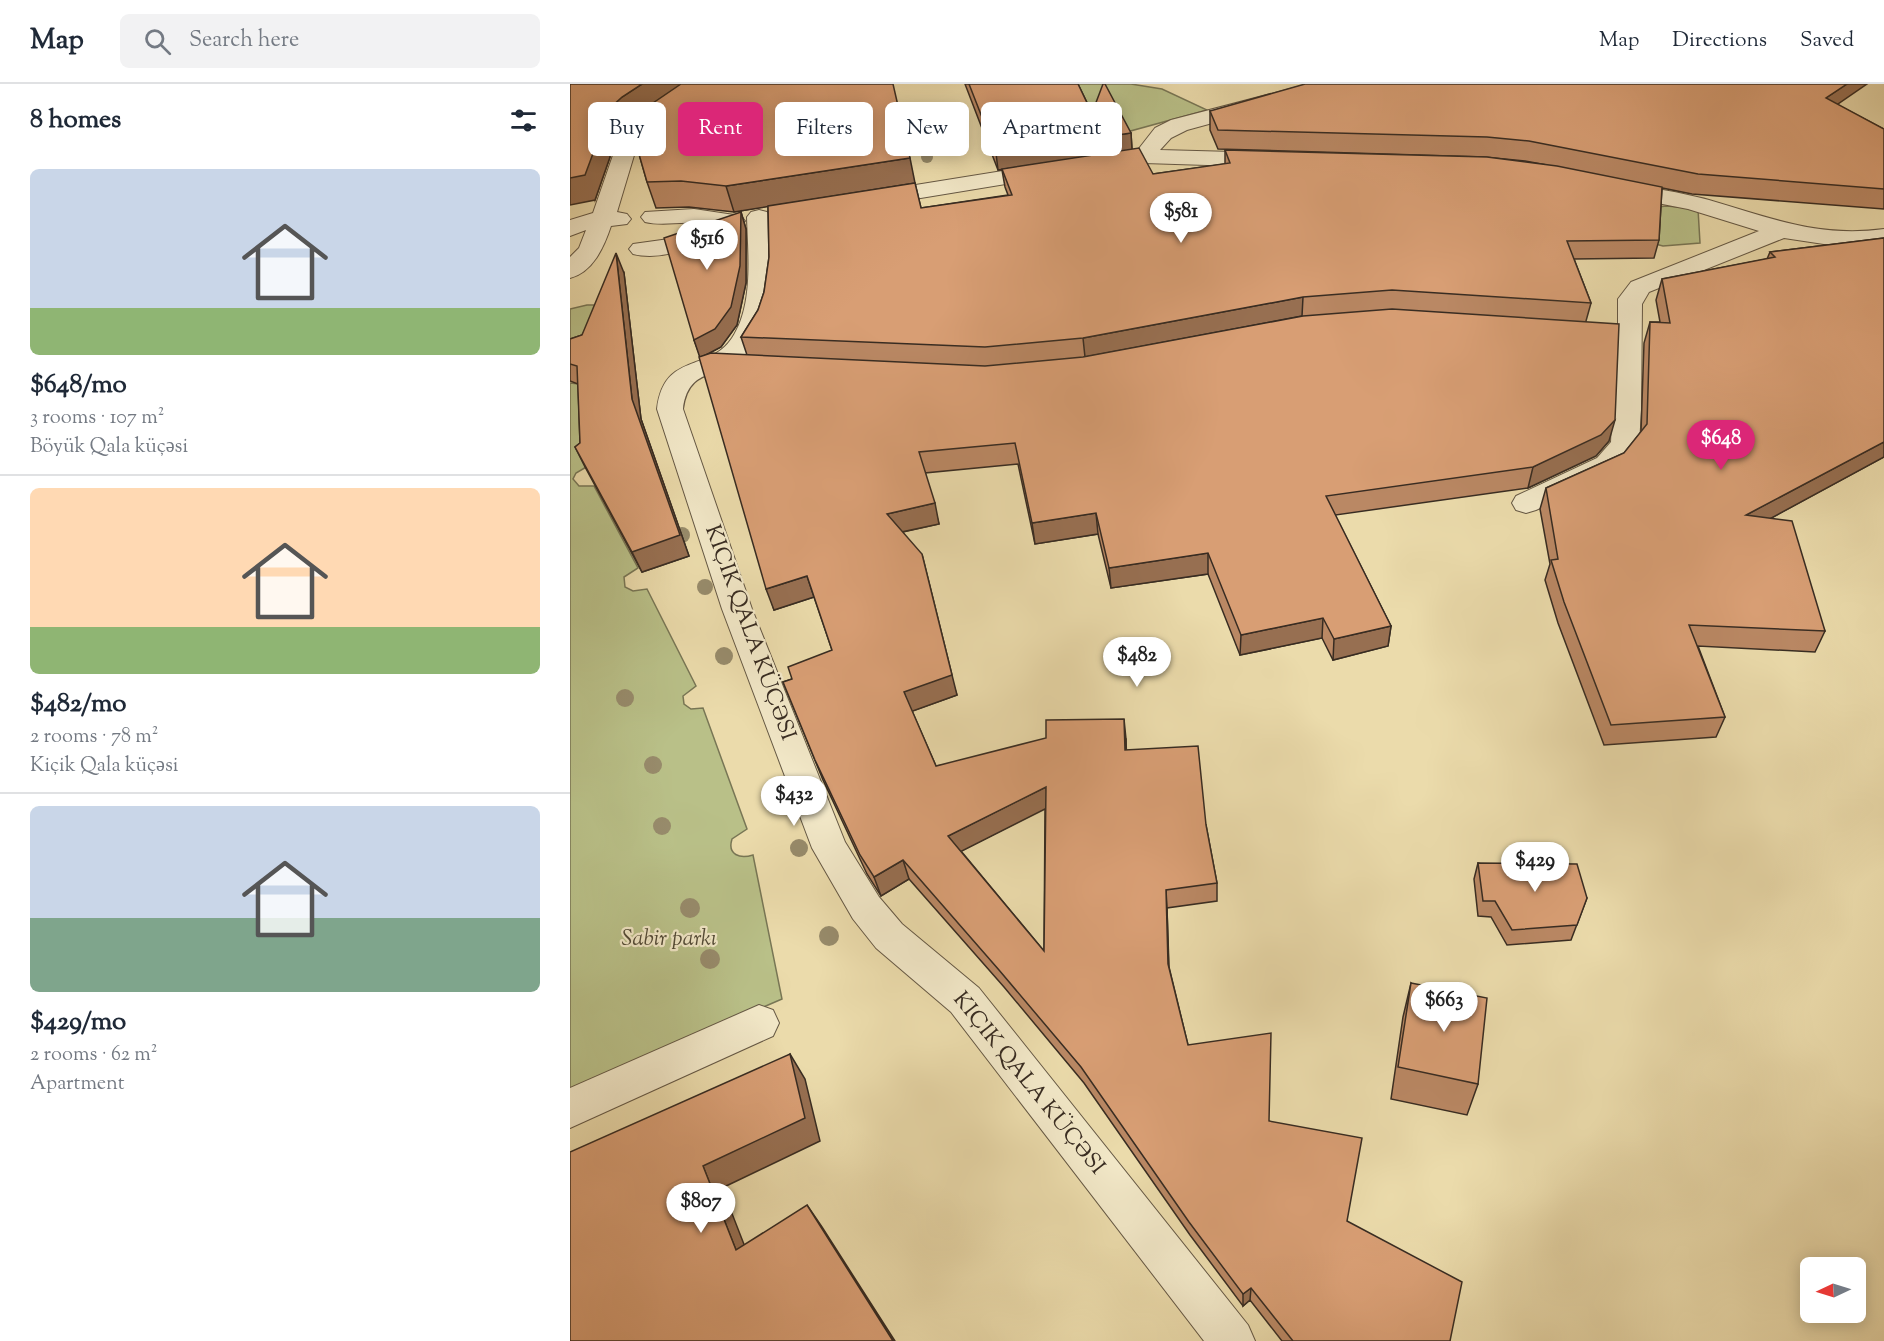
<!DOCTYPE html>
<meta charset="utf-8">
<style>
:root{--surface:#fff;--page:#f2f2f3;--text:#1f2937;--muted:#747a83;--line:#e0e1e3;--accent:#db2777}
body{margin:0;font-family:"Sorts Mill Goudy",serif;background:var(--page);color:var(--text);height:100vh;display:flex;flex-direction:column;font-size:22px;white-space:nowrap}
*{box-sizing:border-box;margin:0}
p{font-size:20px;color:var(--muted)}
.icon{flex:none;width:33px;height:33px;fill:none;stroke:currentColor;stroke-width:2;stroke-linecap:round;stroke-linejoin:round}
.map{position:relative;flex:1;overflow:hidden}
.side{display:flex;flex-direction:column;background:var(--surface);width:570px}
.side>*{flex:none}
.top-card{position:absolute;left:18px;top:18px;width:570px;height:54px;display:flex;gap:12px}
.needle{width:39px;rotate:266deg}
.fabs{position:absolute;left:1230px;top:1173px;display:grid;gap:12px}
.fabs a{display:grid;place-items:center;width:66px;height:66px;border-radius:9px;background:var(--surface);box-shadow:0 3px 15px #0003;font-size:30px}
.price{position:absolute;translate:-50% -51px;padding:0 14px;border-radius:21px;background:#fff;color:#222;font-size:20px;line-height:39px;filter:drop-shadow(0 2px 3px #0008)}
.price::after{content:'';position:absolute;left:50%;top:36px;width:18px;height:14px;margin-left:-9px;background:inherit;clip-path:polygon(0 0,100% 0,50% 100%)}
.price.active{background:var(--accent);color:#fff}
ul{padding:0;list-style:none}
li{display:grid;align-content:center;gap:12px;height:318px;padding:0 30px}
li+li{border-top:2px solid var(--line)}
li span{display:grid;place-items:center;height:186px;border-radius:9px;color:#555}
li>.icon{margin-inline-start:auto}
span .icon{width:108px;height:108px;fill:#fffc;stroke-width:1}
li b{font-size:26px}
h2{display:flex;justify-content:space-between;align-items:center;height:72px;padding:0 30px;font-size:26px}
.tag{padding:0 21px;border-radius:9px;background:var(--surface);box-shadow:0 3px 15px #0003;font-size:21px;line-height:54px}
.tag.active{background:var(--accent);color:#fff}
header{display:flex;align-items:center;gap:36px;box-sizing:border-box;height:84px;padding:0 30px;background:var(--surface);border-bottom:2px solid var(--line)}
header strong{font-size:28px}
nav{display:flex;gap:33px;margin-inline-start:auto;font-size:21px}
.search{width:420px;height:54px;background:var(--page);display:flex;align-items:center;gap:15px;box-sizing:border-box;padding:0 21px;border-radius:9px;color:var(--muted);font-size:22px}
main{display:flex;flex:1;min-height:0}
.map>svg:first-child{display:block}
.green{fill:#b9c088;stroke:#787655;stroke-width:1.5}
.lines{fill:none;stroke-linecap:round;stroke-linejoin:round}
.minor-casing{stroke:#655844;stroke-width:2}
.minor{fill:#f2e8c8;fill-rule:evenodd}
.tree{fill:#978b6b}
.wall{fill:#ba8864;stroke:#382c22;stroke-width:1.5;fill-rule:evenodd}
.shaded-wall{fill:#976f51;stroke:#382c22;stroke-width:1.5}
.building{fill:#d89e74;stroke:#382c22;stroke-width:1.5;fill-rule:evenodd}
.labels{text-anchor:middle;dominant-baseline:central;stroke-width:4.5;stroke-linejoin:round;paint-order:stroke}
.street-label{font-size:22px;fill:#382c22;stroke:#f2e8c8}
.park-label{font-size:22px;font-style:italic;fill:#524a36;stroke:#f2e8c8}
</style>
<header>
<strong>Map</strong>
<div class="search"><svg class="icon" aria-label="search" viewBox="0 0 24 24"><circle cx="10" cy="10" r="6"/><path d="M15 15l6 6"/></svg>Search here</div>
<nav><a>Map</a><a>Directions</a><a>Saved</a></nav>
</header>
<main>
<section class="side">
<h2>8 homes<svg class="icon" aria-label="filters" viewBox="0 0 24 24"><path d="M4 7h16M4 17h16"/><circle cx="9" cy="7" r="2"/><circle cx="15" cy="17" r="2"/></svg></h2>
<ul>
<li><span style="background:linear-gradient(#c9d6e8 75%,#8fb573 0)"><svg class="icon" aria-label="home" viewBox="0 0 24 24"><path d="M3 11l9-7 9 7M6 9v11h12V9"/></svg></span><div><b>$648/mo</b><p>3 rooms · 107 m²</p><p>Böyük Qala küçəsi</p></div></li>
<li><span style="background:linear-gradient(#ffd9b3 75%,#8fb573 0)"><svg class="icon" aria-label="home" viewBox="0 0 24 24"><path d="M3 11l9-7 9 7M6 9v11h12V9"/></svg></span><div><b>$482/mo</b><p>2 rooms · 78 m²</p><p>Kiçik Qala küçəsi</p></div></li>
<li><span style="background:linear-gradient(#c9d6e8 60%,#7fa58c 0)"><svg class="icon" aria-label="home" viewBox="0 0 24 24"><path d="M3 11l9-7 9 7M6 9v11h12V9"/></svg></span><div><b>$429/mo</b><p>2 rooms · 62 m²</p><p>Apartment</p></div></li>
</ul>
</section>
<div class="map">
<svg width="1314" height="1257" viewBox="0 0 1314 1257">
<rect width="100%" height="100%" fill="#ebdbab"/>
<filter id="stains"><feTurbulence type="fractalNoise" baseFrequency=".00333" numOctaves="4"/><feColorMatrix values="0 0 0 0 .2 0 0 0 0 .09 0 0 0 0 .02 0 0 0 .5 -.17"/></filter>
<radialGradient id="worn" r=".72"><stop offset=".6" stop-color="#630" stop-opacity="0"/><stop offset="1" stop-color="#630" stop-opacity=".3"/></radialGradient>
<g class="green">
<path d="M447,0H561L592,5L637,26L553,49L540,24L461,36Z"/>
<path d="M1097,122L1128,125L1130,159L1093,162L1062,154L1087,123Z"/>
<path d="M17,221H39L0,278V225Z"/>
<path d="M0,299L9,300L18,382L6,389L3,395L9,402H24L68,484L54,493L55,503L63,507L77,505L126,602L113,612L114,620L121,625L133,624L177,745L162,755C157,771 170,775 183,771L212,915L0,1006Z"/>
</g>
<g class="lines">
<defs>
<g id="minor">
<path d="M122,0H146L143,4L78,49L68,58L47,128L57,130L61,135L57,140L41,142C34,163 23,188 0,194V173L9,164L16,146L0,152V136L23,129L50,51L62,39Z"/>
<path d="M739,0H773L770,4L617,46L601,54L590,66L700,69L708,71L711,76L708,81L700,83L574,79L530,86L522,84L519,79L522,74L567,67L585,44L601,36Z"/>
<path d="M476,80L484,82L487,87L484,92L302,122L294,120L291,115L294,110L302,108Z"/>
<path d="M1049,98C1079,104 1110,108 1139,116C1200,134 1249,154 1314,145V159L1267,162L1214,154L1079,208L1072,220L1071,326L1069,360L1047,388L966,426L956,429L946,426L942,419L946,412L1027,374L1041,358L1046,258L995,252L991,247L995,242L1004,239L1048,242V215L1061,198L1189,147L1118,125L1041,110L1038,105L1041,100Z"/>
<path d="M124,125L171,132L175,137L171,142C155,146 139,140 123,139C107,138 91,142 75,138L71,133L75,128Z"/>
<path d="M189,126L197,128C205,139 202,160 202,173C203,206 200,252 171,275C145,294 118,285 113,325L182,525L275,758L309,813L332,840L409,904L678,1241L685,1257H634L381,928L306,864L283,835L242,764L152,525L87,325C94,267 139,289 162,254C184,221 178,171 177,133L181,128Z"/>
<path d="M138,142L146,144L150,149L146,154C120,164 91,177 63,170L59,165L63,160L99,155Z"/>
<path d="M189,921L203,926L209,939L203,952L0,1044V1004Z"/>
</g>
</defs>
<use href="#minor" class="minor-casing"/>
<use href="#minor" class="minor"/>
</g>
<g class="tree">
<circle cx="350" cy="31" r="6"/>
<circle cx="357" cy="73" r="6"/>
<circle cx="112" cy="451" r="8"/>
<circle cx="135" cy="503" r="8"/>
<circle cx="154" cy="572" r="9"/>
<circle cx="55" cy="614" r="9"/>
<circle cx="83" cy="681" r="9"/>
<circle cx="215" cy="714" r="9"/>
<circle cx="92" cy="742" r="9"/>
<circle cx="229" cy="764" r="9"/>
<circle cx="120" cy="824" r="10"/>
<circle cx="259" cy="852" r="10"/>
<circle cx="140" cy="875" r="10"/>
</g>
<g class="wall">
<path d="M0,0L345,99L351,124L438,111L435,103L432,86H428L395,0H508L522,29L561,49L562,65L583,90L655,80V66L977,81L955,77L914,73L648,65L640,46V27L1268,21L1314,45V125L1122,110L1092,104L1089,156L1084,174L1004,175L1021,219L1016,237L1039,357L1026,372L958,404L765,431L821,542L818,562L763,576L752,554L670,571L638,490L541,504L528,450L465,460L448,380L355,389L369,440L333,448L387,611L342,627L366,682L556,655V666L636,741L647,799V817L597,824L599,883L618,961L699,1037L777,1137L880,1257H712L680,1216L673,1222L620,1151L514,999L434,903L339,795L311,812L297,790L253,696L213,598L222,595L262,566L244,513L204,526L130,272L124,256L171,128L176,145V199L167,241L151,263L136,271H177L171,253L188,226L194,208L199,173L198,122L164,128L119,123L86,124L77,98L60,38L48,49L42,67H39L40,73L25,116ZM475,724L474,867L391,767Z"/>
<path d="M1314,154V373L1201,434L1255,547L1245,568L1128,562L1155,633L1146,653L1034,661L988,539L975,496L980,480L970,425L976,404L1054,369L1071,348L1074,259L1080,238H1090L1086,216L1092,195L1197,175L1200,168Z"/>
<path d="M54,189L71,335L119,472L72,488L15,383L5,363L10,359L8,300L0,297V255L12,251Z"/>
<path d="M908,779L1017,814L1001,856L937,861L921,833L908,832L904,795Z"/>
<path d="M841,899L908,1000L897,1031L821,1015L833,933Z"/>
</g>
<g class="shaded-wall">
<path d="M72,0H118L61,37L48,49L42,67H39L40,73L25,116L0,121V94L30,43L39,25L52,13Z"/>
<path d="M1277,0H1297L1249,33L1256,14Z"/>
<path d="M561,49L562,66L428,86L426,69Z"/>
<path d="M340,74L345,99L164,128L156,102Z"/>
<path d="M171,128L176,145V199L167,241L151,263L130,274L124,256Z"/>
<path d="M46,169L54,189L71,335L119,472L72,488L62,468V315Z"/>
<path d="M733,213L732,232L515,273L513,254Z"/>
<path d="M1045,336L1039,357L1026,372L958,404L963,383Z"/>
<path d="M1314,358V373L1168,452L1176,431Z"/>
<path d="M365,419L369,440L322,450L317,430Z"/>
<path d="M526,429L528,450L465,460L462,439Z"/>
<path d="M638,469V490L541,504L539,484Z"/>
<path d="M352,470L387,611L340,628L334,608Z"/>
<path d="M237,492L244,513L204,526L196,505Z"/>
<path d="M753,534L752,554L670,571L671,551Z"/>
<path d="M821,542L818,562L763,576L764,555Z"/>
<path d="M554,635L556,655L557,686L555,666Z"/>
<path d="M476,703L479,723L384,771L378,752Z"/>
<path d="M333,776L339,795L311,812L304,793Z"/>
<path d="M596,806L597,824L599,897L598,880Z"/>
<path d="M220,970L235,995L250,1057L152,1104L184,1186L166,1166L133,1082Z"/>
<path d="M237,1121L252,1143L325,1257H323Z"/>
<path d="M681,1204L680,1216L673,1222V1210Z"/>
</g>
<g class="building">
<path d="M0,0H72L52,13L39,25L33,42L30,43L31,48L15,91L0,94Z"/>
<path d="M111,0H323L340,74L156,102L111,97L77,98L60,39L61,34Z"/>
<path d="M399,0H508L522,29L533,0H535L561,49L426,69Z"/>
<path d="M735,0H1277L1256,14L1314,45V105L1128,90L959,57L917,53L648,46L640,27Z"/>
<path d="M569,64L583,90L660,79L655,66L917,73L987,82L1092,103L1089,156L997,157L1021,219L822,206L733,213L513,254L415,263L171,253L188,226L194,208L199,173L198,122L345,99L351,124L442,111L432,85Z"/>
<path d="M171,128L170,182L161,223L145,245L124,256L94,154Z"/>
<path d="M1314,154V358L1176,431L1222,437L1255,547L1119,541L1155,633L1041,641L994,518L981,476L988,475L976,404L1054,369L1077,340L1080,238L1100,239L1092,195L1205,173L1200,168Z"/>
<path d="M46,169L62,315L110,451L62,468L5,363L10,359L7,282L0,280V255L12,251Z"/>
<path d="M822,225L1049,240L1045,336L1031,351L963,383L756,412L821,542L764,555L753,534L671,551L638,469L539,484L526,429L462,439L445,359L349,368L365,419L317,430L352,470L382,591L334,608L366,682L476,654V636L554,635L555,666L628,662L636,741L647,799L596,806L598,880L618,961L701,949L699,1037L792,1054L777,1137L892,1198L880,1257H723L681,1204L673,1210L619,1138L511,983L429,886L333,776L304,793L290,771L245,676L213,598L222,595L218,583L262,566L237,492L196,505L129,273L141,269L415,282L513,273L733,232ZM476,703L474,867L378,752Z"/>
<path d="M908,779L1007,780L1017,814L1007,841L942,846L925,817H913Z"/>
<path d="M841,899L917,914L908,1000L828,983Z"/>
<path d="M220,970L235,1034L133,1082L166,1166L237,1121L323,1257H0V1068Z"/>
</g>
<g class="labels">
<g class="street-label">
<text transform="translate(179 549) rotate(70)">KIÇIK QALA KÜÇƏSI</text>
<text transform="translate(458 1000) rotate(51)">KIÇIK QALA KÜÇƏSI</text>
</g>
<g class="park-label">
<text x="99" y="856">Sabir parkı</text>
</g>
</g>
<rect width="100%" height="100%" filter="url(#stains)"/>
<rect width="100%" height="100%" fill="url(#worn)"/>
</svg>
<div class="fabs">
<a><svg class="needle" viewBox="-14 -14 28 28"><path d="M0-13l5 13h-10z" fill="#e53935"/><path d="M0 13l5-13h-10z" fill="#747a83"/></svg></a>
</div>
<b class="price" style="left:611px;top:160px">$581</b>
<b class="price" style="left:137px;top:187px">$516</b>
<b class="price active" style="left:1151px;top:387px">$648</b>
<b class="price" style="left:567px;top:604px">$482</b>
<b class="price" style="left:224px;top:743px">$432</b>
<b class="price" style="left:965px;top:809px">$429</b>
<b class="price" style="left:874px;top:949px">$663</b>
<b class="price" style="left:131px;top:1150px">$807</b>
<div class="top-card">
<a class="tag">Buy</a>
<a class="tag active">Rent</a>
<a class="tag">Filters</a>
<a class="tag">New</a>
<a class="tag">Apartment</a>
</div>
</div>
</main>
